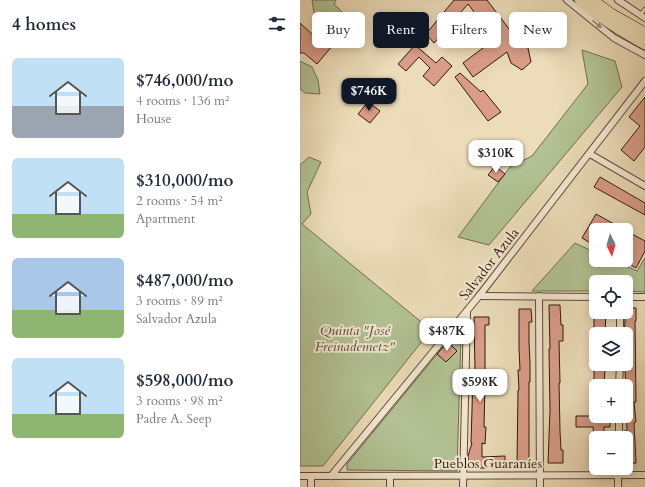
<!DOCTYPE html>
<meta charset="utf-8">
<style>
:root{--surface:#fff;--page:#f6f6f7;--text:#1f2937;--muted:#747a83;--accent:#111827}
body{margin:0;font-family:Cardo,serif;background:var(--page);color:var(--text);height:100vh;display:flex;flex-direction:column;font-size:15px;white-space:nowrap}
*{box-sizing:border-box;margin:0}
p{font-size:13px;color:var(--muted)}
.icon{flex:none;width:22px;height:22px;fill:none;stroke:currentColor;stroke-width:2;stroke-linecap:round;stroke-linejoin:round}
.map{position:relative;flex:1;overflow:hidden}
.sheet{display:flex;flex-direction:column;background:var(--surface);width:300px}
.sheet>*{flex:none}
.banner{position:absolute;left:12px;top:12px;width:273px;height:36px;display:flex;gap:8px}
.needle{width:26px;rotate:175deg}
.controls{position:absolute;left:289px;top:223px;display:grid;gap:8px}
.controls a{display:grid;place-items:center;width:44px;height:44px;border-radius:6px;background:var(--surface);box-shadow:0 2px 10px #0003;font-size:20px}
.price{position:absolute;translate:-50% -34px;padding:0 9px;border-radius:8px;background:#fff;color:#222;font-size:13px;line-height:26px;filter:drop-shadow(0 1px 2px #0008)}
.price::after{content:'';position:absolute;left:50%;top:24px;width:12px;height:9px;margin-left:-6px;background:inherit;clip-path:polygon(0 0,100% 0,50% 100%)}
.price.selected{background:var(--accent);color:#fff}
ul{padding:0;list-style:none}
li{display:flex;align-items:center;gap:12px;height:100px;padding:0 12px}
li span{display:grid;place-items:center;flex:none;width:112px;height:80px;border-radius:6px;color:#555}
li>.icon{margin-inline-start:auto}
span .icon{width:48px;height:48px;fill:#fffc;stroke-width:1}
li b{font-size:17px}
h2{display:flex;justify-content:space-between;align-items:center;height:48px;padding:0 12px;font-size:17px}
.tag{padding:0 14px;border-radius:6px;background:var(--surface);box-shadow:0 2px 10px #0003;font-size:14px;line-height:36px}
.tag.selected{background:var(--accent);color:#fff}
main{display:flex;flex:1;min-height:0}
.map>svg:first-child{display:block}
.green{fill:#b2c294;stroke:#706e4f}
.building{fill:#da9d89;stroke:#2f190a}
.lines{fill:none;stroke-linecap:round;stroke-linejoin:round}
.lane-casing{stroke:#5e4a36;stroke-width:4.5}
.street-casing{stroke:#5e4a36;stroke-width:8}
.highway-casing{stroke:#2f190a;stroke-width:12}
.lane{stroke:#f3e8d2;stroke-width:3}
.street{stroke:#f3e8d2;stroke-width:6}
.highway{stroke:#ecdcb9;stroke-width:11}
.oneway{fill:#9b8b78}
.labels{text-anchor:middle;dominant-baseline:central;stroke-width:4;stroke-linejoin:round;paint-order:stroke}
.street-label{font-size:14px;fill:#2f190a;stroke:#f3e8d2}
.park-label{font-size:14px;font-style:italic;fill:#564c33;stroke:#f3e8d2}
</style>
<main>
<section class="sheet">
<h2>4 homes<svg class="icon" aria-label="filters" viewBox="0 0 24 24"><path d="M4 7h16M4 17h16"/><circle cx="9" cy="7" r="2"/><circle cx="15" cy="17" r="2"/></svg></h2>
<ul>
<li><span style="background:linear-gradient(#bfe0f5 60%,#9aa5b1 0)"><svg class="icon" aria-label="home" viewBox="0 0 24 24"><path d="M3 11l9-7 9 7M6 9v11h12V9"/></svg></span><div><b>$746,000/mo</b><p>4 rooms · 136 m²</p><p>House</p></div></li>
<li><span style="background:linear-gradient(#bfe0f5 70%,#8fb573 0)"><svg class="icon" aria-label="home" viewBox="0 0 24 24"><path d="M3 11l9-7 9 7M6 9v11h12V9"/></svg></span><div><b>$310,000/mo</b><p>2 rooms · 54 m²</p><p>Apartment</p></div></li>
<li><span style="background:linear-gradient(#a9c7e8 65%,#8fb573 0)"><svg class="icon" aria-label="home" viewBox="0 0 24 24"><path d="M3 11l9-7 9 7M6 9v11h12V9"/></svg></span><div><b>$487,000/mo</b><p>3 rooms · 89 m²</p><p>Salvador Azula</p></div></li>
<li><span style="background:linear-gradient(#bfe0f5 70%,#8fb573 0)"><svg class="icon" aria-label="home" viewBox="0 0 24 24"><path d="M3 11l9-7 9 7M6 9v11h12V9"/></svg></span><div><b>$598,000/mo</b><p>3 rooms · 98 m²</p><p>Padre A. Seep</p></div></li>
</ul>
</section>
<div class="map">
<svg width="345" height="487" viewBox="0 0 345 487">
<rect width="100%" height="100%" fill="#ecdcb9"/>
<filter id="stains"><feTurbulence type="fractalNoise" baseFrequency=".005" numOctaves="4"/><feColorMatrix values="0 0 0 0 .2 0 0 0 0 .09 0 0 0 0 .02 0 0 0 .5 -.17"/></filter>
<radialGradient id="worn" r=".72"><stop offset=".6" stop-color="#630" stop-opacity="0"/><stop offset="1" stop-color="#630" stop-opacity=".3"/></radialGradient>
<g class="green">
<path d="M12,0H36L34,4L48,18L35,33L14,13Z"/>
<path d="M282,50L315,61L322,87L189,245L158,237L210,167L232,156L288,84Z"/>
<path d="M0,61L12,67L18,80L20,94L5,93L0,89Z"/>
<path d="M9,157L21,162L7,192L11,214L2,224L131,330L23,466H0V165Z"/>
<path d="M275,243L296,253V260H313L337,271L345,258V292L326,291V282H296V291H232Z"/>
<path d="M156,331L161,335L157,471L47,470V464Z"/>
</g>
<g class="building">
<path d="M154,0H187L222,46L228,48L231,62L222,70L211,63L207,52L173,77L163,63L195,39L168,4L134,43L126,34Z"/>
<path d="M0,23L13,35L18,30L33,45L17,64L4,53H0Z"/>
<path d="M115,45L136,63L142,57L152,66L134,86L123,76L130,68L119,57L106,71L98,64Z"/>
<path d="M160,73L181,92L183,90L201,112L188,121L155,77Z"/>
<path d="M345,97V147L334,161L321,150L340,126L329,117Z"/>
<path d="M68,102L80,111L70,123L58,114Z"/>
<path d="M195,166L205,174L198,182L188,175Z"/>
<path d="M300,177L345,203V215L294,187Z"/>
<path d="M296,214L325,230H296V246L282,238Z"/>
<path d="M326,231L345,241V251L336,268L326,262Z"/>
<path d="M249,305H260L261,325H263V341H259L260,383H259L260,431L261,450H263V463H248L250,410L249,349H250Z"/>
<path d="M326,308H336V321H335L336,402H334L336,422L334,423L336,463L326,464V438H325L324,431H327L325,367H326V334H324Z"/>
<path d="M219,309H231L232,322H229V342L230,363V382H229V464H217L218,390H219L218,370H220L219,348Z"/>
<path d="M294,312H306L305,334H294Z"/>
<path d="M174,317H189V325H185V370H187V383H185L184,427H186L185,444L182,443V457L205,456V468H168V456L172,443H171L172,410L173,370H175Z"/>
<path d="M148,342L157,351L146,362L137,354Z"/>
<path d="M294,369H305L304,386H294Z"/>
<path d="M276,416H310V427H304V438H294L293,427H276Z"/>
</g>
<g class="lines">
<defs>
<path id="lane" d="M340,15L345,9"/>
<g id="street">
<path d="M267,0L314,38L345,55"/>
<path d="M318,0L345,18"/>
<path d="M290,154L345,186"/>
<path d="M179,296L296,297"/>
<path d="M239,296L240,487"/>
<path d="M326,297H345"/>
<path d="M320,334V312"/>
<path d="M319,386L320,364"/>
<path d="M319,438V416"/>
<path d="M0,476L345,475"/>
<path d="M31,476L179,296L345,81"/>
<path d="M11,487V476"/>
<path d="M90,487V476"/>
<path d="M163,487L167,311"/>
<path d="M318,487V468"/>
</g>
<g id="highway">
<path d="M280,0C300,18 322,31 345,44"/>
<path d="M292,0L311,14L345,33"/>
</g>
</defs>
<use href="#lane" class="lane-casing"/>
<use href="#street" class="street-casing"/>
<use href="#highway" class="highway-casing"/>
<use href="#lane" class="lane"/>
<use href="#street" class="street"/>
<use href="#highway" class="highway"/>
</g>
<defs><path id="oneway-solid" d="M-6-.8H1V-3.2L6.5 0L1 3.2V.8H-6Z"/></defs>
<use class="oneway" href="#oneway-solid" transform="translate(297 24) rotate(38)"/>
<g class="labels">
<g class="street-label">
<text transform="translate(189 264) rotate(-52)">Salvador Azula</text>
<text x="188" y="463">Pueblos Guaraníes</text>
</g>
<g class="park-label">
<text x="55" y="330">Quinta "José<tspan x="55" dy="16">Freinademetz"</tspan></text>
</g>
</g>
<rect width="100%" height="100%" filter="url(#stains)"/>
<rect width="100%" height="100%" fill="url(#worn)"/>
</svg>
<div class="controls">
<a><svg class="needle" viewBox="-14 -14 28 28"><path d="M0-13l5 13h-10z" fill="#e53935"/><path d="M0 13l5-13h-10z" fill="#747a83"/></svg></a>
<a><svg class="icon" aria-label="locate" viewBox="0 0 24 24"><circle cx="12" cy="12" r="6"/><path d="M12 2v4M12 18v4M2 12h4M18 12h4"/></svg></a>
<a><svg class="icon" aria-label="layers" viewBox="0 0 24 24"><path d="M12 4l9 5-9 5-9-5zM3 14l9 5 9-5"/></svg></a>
<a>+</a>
<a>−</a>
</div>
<b class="price selected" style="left:69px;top:112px">$746K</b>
<b class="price" style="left:196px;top:174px">$310K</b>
<b class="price" style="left:147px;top:352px">$487K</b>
<b class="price" style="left:180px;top:403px">$598K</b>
<div class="banner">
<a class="tag">Buy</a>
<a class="tag selected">Rent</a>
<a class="tag">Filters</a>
<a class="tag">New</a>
</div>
</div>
</main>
